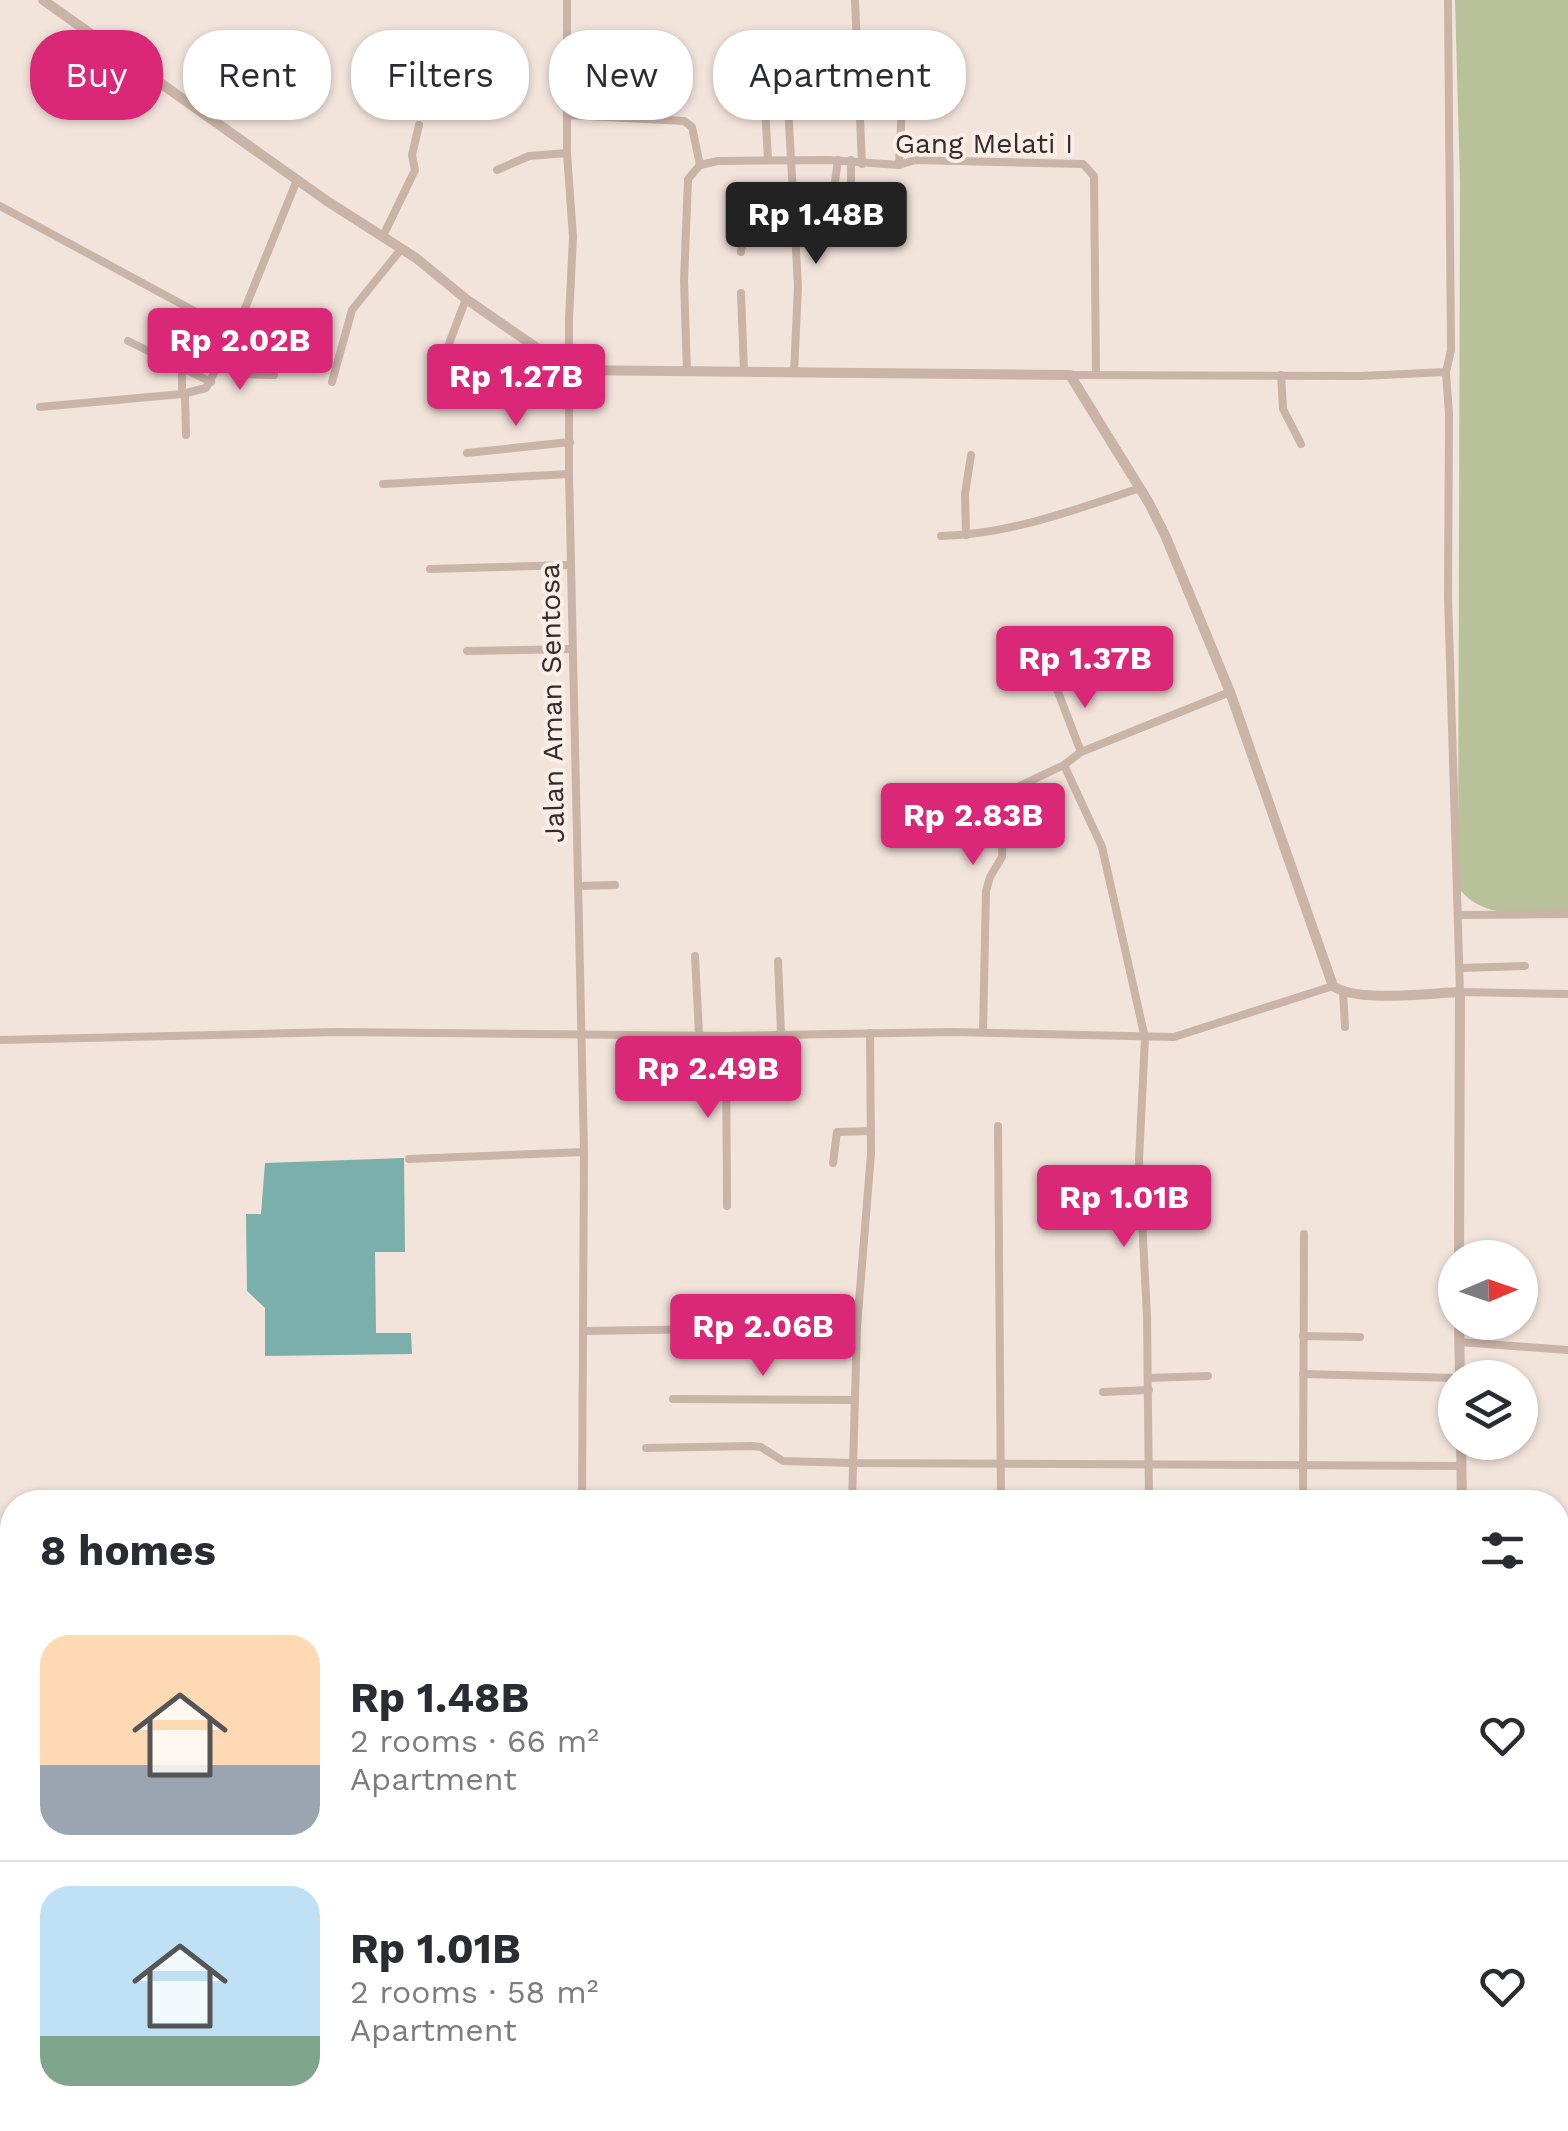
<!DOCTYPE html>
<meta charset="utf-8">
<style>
:root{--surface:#fff;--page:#f2f2f3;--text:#2b2b33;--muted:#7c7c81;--line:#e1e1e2;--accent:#db2777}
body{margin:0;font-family:"Work Sans",sans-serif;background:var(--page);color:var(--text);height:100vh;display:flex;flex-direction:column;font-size:38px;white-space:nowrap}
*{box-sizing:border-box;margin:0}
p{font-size:32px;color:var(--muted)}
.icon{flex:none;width:55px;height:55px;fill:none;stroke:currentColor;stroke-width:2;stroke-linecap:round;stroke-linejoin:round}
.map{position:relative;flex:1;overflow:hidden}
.drawer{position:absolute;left:0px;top:1490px;width:1570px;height:642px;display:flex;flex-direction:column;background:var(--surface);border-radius:40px 40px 0 0;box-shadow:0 2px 8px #0004}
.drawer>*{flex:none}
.top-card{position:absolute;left:30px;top:30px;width:1000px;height:90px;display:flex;gap:20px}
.needle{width:65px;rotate:88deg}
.tools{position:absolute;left:1438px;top:1240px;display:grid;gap:20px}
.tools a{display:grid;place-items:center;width:100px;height:100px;border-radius:50%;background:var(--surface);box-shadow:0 2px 8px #0004;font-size:50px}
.price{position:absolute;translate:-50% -85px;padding:0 22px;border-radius:10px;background:var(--accent);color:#fff;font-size:32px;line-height:65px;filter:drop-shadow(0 2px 5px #0008)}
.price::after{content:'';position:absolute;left:50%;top:60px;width:30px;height:22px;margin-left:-15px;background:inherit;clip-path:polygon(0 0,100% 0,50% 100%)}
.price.on{background:#222;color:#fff}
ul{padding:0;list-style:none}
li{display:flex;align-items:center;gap:30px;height:250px;padding:0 40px}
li+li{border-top:2px solid var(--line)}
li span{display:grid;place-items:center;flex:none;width:280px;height:200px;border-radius:30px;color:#555}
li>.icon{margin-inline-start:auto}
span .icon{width:120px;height:120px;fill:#fffc;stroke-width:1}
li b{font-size:42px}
h2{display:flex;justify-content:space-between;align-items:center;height:120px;padding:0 40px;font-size:42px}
.chip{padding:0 35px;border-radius:40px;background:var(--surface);box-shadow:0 2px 8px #0004;font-size:35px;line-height:90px}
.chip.on{background:var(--accent);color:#fff}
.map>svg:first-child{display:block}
.green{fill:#b9c19b}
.water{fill:#7aafab}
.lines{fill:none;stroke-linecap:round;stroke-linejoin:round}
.minor{stroke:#cab3a7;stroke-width:8}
.tertiary{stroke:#cab3a7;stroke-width:10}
.labels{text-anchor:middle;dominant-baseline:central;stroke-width:8;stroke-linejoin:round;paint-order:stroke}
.street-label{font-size:28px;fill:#372a28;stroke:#faefe8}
</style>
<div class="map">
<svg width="1568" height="2131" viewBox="0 0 1568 2131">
<rect width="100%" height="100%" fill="#f2e4db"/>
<path class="green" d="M1455,0H1568V911C1530,912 1483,922 1458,887L1460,182Z"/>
<path class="water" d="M404,1158L405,1252H375L376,1333H411L412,1354L265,1356V1308L247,1291L246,1214H261L265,1163Z"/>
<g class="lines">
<g class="minor">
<path d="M567,0V153L573,237L569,319V474L584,1152L582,1502"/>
<path d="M855,0L862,164"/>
<path d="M761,40L768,159"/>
<path d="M890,82L902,106L899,165"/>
<path d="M567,115L684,121L692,127L700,165"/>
<path d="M851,160V226L862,235L870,236"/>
<path d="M497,170L529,156L567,153"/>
<path d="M828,199V190L834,189L838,160"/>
<path d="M0,206L235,333"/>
<path d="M383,236L415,170L412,155L419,125"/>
<path d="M741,252L745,225L762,201L793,200"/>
<path d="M741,293L744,372"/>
<path d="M128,341L211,382"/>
<path d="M219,364L241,374L274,375"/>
<path d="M687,372L684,281L688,179L700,165L718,161L829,160L899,165L915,160L1083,164L1094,176L1096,375"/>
<path d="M1446,372L1449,414L1448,596L1460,992L1568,994"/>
<path d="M794,373L798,286L788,105L795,74L796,37"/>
<path d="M1070,375L1361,376L1446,372L1451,350L1448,0"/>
<path d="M1281,375L1283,409L1301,444"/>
<path d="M332,382L352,310L402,248"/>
<path d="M432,388L466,299"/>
<path d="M182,394V367"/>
<path d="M185,394L186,435"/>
<path d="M40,407L182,394L206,388L235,333L297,180"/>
<path d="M467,453L570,442"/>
<path d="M383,484L569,474"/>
<path d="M966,535L965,494L971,455"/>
<path d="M941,536C1010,534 1075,510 1140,488"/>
<path d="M430,569L571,565"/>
<path d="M467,651L572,649"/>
<path d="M1055,684L1081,752"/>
<path d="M1064,765L1102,847L1145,1038L1139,1160L1147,1317L1149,1502"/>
<path d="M932,803L957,809L1005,793"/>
<path d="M578,886L615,885"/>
<path d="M1459,915L1568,914"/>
<path d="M695,956L699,1035"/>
<path d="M778,961L781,1033"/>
<path d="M1460,968L1525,966"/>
<path d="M1343,992L1345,1027"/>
<path d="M983,1032L986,891L990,877L1002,857L1005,793L1064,765L1081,752L1230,692"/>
<path d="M726,1036L727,1206"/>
<path d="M0,1040L336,1032L726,1036L953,1032L1174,1037L1333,986"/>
<path d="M998,1126L1001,1502"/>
<path d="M409,1159L584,1152"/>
<path d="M833,1163L837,1132L871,1131"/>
<path d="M584,1331L857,1327"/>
<path d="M1303,1336L1360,1337"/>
<path d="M1459,1342L1568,1350"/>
<path d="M1303,1374L1455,1378"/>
<path d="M1148,1378L1208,1376"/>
<path d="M1103,1392L1149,1390"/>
<path d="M673,1399L853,1400"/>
<path d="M646,1448L752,1446L761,1447L783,1461L853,1463L1462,1466"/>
<path d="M852,1502L857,1327L871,1153L870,1033"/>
<path d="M1303,1502L1304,1234"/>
<path d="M0,1706L12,1705"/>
<path d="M1561,1940L1559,1832L1568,1824"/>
<path d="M0,2037L12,2034"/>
<path d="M283,2120V2131"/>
<path d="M1556,2120L1563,2131"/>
</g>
<g class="tertiary">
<path d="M43,0L327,201L416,258L466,299L569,370L1070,375L1149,503L1165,535L1230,692L1333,986C1357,1003 1430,993 1460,992L1459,1258"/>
<path d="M1459,1322L1460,1378"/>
<path d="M1461,1442L1462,1502"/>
<path d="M1450,2131V2120"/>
</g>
</g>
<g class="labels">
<g class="street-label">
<text x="984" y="143">Gang Melati I</text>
<text transform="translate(552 703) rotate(-91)">Jalan Aman Sentosa</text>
</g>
</g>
</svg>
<div class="tools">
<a><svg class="needle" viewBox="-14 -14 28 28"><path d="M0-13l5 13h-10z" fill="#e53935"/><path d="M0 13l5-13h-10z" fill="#7c7c81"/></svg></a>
<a><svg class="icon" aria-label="layers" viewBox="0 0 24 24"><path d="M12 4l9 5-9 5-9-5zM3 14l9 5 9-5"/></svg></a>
</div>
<b class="price on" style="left:816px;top:267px">Rp 1.48B</b>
<b class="price" style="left:240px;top:393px">Rp 2.02B</b>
<b class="price" style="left:516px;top:429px">Rp 1.27B</b>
<b class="price" style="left:1085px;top:711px">Rp 1.37B</b>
<b class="price" style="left:973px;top:868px">Rp 2.83B</b>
<b class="price" style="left:708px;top:1121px">Rp 2.49B</b>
<b class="price" style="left:1124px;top:1250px">Rp 1.01B</b>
<b class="price" style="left:763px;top:1379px">Rp 2.06B</b>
<div class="top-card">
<a class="chip on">Buy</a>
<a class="chip">Rent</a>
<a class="chip">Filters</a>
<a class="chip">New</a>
<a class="chip">Apartment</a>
</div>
<section class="drawer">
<h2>8 homes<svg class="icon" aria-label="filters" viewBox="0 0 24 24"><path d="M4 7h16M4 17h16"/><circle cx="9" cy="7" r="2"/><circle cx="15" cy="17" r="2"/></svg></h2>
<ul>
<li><span style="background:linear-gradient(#ffd9b3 65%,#9aa5b1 0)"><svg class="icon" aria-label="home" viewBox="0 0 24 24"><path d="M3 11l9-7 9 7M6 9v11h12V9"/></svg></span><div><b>Rp 1.48B</b><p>2 rooms · 66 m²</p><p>Apartment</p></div><svg class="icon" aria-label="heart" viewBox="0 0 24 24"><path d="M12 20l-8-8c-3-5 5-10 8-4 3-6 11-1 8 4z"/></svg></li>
<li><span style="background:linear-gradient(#bfe0f5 75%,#7fa58c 0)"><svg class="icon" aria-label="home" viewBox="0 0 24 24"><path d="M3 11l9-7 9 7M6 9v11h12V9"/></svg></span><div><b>Rp 1.01B</b><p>2 rooms · 58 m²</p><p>Apartment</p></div><svg class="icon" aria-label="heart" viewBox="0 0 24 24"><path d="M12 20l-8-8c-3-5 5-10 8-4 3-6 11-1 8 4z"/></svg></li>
</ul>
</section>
</div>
